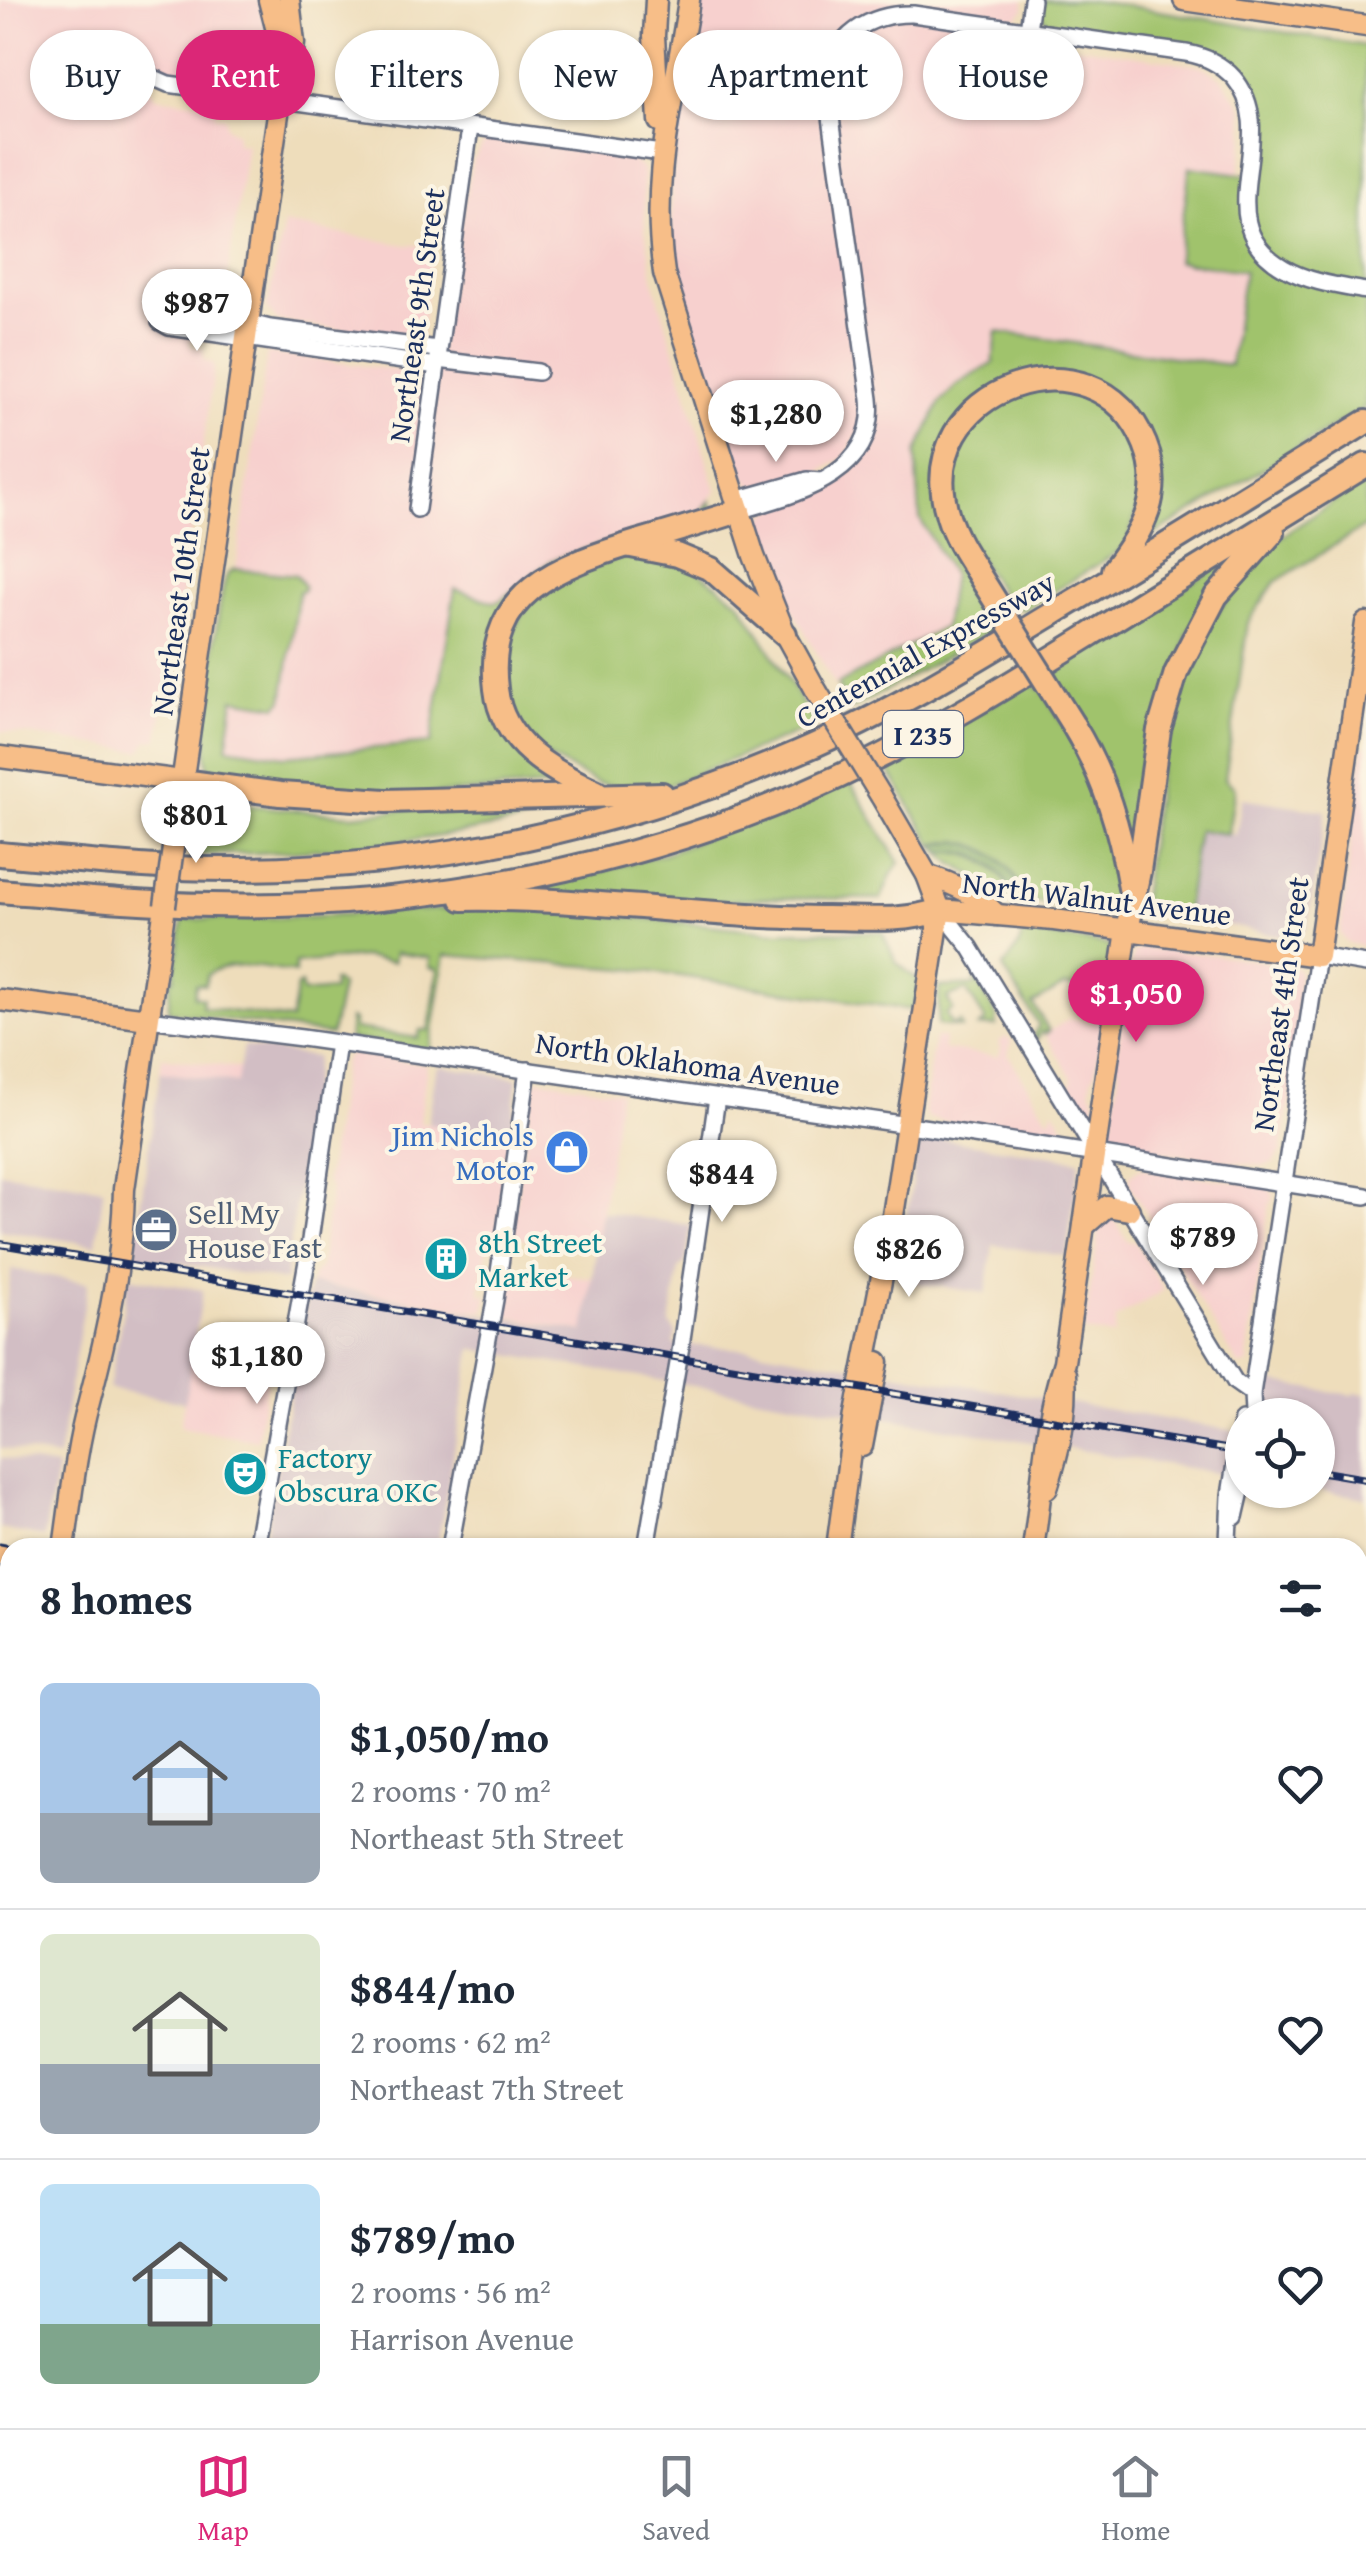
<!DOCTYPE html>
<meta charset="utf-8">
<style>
:root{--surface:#fff;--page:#f6f6f7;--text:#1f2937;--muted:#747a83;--line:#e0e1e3;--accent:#db2777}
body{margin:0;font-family:"Gentium Book Plus",serif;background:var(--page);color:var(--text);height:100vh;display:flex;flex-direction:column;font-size:38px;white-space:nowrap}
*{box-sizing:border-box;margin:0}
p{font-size:32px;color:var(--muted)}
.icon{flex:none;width:55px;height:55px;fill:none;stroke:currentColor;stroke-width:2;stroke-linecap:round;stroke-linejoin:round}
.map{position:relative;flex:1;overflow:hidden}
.details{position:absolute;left:0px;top:1538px;width:1368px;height:892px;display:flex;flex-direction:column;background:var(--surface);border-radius:30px 30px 0 0;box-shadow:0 2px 8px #0004}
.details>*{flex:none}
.hud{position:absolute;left:30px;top:30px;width:1308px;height:90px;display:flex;gap:20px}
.fabs{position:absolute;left:1225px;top:1398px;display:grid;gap:20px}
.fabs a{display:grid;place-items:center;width:110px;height:110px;border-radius:50%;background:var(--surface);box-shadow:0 2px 8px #0004;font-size:50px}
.price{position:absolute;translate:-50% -85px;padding:0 22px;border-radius:35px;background:#fff;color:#222;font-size:32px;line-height:65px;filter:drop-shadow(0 2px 5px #0008)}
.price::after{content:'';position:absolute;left:50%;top:60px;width:30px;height:22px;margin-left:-15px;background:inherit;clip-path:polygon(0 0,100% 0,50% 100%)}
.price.selected{background:var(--accent);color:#fff}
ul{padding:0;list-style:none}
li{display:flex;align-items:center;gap:30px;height:250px;padding:0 40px}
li+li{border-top:2px solid var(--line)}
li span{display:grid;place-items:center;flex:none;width:280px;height:200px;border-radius:15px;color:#555}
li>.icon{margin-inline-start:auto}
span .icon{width:120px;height:120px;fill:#fffc;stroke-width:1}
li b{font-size:42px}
h2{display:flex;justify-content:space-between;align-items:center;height:120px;padding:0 40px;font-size:42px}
.pill{padding:0 35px;border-radius:45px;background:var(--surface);box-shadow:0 2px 8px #0004;font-size:35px;line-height:90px}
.pill.selected{background:var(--accent);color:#fff}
.menu{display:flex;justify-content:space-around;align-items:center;height:140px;border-top:2px solid var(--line);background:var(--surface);font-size:28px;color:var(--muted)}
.menu a{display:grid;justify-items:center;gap:5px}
.menu .selected{color:var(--accent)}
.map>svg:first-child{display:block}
.built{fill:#f7d0ce}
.industrial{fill:#d2bec4}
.green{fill:#a0c36c;stroke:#5e7965;stroke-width:2.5}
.forest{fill:#80a960;stroke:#4e6c5f;stroke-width:2.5}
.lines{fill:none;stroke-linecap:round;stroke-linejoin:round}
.minor-casing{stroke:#656c7f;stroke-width:20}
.major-casing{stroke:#656c7f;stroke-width:25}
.highway-casing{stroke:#656c7f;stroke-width:28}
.minor{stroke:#fff;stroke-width:15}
.major{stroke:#f7be88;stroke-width:20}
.highway{stroke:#f7be88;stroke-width:22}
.tram{stroke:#1b2f5e;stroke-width:2.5}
.rail-casing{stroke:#1b2f5e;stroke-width:8}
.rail{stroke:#fcf5e5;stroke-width:4;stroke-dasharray:11;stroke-linecap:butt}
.major-bridge-casing{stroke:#656c7f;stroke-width:25;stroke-linecap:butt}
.highway-bridge-casing{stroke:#656c7f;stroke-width:28;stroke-linecap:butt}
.major-bridge{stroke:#f7be88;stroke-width:20}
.highway-bridge{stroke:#f7be88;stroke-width:22}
.labels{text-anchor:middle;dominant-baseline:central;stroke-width:8;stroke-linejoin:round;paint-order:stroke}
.shield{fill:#fcf5e5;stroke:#5e6a86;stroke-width:2.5}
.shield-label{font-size:28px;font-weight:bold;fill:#1b2f5e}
.street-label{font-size:30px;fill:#1b2f5e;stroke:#fcf5e5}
.shop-label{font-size:30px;fill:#366cbe;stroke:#fcf5e5;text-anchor:end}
.service-label{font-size:30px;fill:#4e5e75;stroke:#fcf5e5;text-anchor:start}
.culture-label{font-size:30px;fill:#0d838f;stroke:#fcf5e5;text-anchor:start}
</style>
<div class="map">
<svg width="1366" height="2428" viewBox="0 0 1366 2428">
<rect width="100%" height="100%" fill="#fcf5e5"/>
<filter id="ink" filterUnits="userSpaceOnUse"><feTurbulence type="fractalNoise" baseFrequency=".01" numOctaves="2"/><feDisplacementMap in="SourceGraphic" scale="20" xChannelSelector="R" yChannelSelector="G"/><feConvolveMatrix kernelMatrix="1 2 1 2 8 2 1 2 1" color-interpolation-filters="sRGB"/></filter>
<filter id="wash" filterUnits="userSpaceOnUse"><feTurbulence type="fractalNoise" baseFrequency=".0048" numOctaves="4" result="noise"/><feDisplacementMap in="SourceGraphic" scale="40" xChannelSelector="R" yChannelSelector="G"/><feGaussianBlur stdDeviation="2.25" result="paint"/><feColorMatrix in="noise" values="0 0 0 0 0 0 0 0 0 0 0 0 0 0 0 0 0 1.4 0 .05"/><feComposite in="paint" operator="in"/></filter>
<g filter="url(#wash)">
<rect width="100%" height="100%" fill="#edb"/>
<g class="built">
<path d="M0,0H258L268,36L263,83L161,68L149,47L129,62L156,97L216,105L215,116L225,117L227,128L237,133L236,143L247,145L226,285L215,288L210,297L197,295L190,346L203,348L205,360L215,364L173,658L158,739L147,741L141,751L0,731Z"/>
<path d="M696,0H1024V9L1018,17L998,19L996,34L1202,66L1223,79L1242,107L1245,135L1239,174L1190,167L1177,260L1244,271L1230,365L997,332L993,363L957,385L940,403L925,430L920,519L952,575L944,627L835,686L789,603L761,519L770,511L838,483L862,461L877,433L860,430L845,457L815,475L754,488L745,478L692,326L672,246L671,184Z"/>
<path d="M497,138L630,158L643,169L645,230L654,283L716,491L700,513L552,560L499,601L494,602L455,589L432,743L285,756L226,747L254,573L236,569L267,353L418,373L417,382L433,384L472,161L484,143Z"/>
<path d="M284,224L406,245L433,246L420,341L277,321L267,308Z"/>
<path d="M1363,746H1366V946L1347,943L1340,933Z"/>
<path d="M1142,948L1233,957L1297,968L1299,975L1293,1079L1281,1152L1272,1164L1263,1166L1119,1146L1108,1139L1106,1125L1113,1119L1119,1070L1115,1063L1133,953Z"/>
<path d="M1096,1009L1106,1011V1026L1102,1027L1095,1074L1092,1077L1090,1089L1095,1103L1090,1114L1087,1115L1068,1095L1072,1078L1045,1034L1070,1018L1093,1023Z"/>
<path d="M1005,1037L1012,1041L1008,1054L1047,1117L1051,1118L1053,1109L1066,1129L1062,1139L1056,1141L927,1118L924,1109L934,1038H944L943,1049L999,1057L1001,1047L998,1042Z"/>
<path d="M351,1053L427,1065L420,1123L511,1135L497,1233L489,1235L480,1291L482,1295L488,1293L484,1312L310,1283L314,1273L320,1268L331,1188L326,1182L344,1060Z"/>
<path d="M162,1057L240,1068L237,1083L160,1072Z"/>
<path d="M539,1079L620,1092L596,1249L511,1237L534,1082Z"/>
<path d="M1141,1168L1262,1186L1270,1189L1274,1197L1269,1206L1247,1358L1250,1360L1248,1365L1239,1366L1130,1186V1175Z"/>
<path d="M1111,1215L1128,1242H1135L1164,1290L1116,1319L1114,1336L1084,1331L1101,1216Z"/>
<path d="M507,1268L592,1278L585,1332L500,1315Z"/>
<path d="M193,1350L270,1363L257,1440L180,1427Z"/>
<path d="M1358,2097L1366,2099V2318L1358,2316Z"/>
</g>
<g class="industrial">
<path d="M1242,798L1326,811L1307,928L1296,939L1185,917L1198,830L1236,835Z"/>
<path d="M243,1046L316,1057L285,1281L133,1255L160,1072L237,1083Z"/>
<path d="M440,1066L518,1078L511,1135L428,1124L436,1070Z"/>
<path d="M936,1138L1080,1160L1066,1256L993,1245L986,1293L898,1281L916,1153L924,1140Z"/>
<path d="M0,1172L104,1188L96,1245L0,1230Z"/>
<path d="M602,1212L691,1225L686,1262L679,1268L670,1324L676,1333L674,1344L757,1350L1242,1432V1477L472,1349L437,1547L263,1548L310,1283L584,1332Z"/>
<path d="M12,1269L88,1283L58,1458L0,1448V1340Z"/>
<path d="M129,1277L203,1290L185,1402L109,1389Z"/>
<path d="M1267,1379H1275V1383L1354,1395L1355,1392L1366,1394V1498L1318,1490V1415H1263Z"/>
<path d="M0,1458L57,1467L44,1537L0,1529Z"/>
</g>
<g class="green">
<path d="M1044,0H1086L1130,6L1366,46V407L1145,540L1157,507L1123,402L1016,378L937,471L995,613L996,628L852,709L837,685L944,627L952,575L920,519L916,454L940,403L957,385L993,363L997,332L1230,365L1244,271L1177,261L1190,167L1255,176C1258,159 1263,140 1261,122C1250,23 1121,42 1049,25L1040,13Z"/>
<path d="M1059,385L1118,413L1148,474L1126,547L1024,610L1009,605L954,521L953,455L994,401Z"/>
<path d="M1366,480V526L1275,582L1248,622L1225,779L1235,788L1228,834L1198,830L1185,917L1155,912L1142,899L1163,740L1199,634L1275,541Z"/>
<path d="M710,501L713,512L534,577L489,688L569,785L418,795L260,780L224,776L209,768C200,748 217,606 225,581C227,573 228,574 234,569L296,575L304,586L303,591H299L283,700L277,706L234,699L227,747L285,756L431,743L455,589L493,602L499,601L552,560L700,513Z"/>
<path d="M1246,549L1187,635L1135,859L1055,682L1058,665Z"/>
<path d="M637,555L689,564L740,602L816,725L664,787H618L597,783L539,752L505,702L502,649L536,591L614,558Z"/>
<path d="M1030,683L1043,691L1093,772L1123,895L1120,905L1112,912L1024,900C1012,861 975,832 933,845L885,764Z"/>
<path d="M849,780L900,863L892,873L881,899L768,898L677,904L523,892L666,853Z"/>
<path d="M212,802L351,815L443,805H591C459,840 328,853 192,855L198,814Z"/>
<path d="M954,852C983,856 1003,870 1013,898L992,894C980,872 956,872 942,853Z"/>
<path d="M506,904L766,931L882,932L896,962L918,980L919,990L912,1010L638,970L445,955L430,1050L349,1039L350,1019L354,1020V1029L418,1038L420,1030H429L438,969L429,967L430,958L395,953L393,962L362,957L295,963V973C269,969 229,958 207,975L205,985L196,984L194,996L203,998L202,1007L291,1020L297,986L301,984L303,993L333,990V981H336L341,987L331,1035L168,1011L171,979H174L183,919C258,920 331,915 406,911C440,909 472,910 506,904Z"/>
<path d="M1023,932L1105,944L1116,951L1106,1001L1097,1000L1098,991L1064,986L1033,1004L1049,1031L1045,1034L1042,1031L1036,1041L1033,1035L1039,1025L1003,968L1018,947Z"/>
<path d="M975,976L997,1017L996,1026L979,1027L986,1021L966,990L947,998L953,1009L946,1014L953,1026L960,1022L962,1028L938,1025L939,987L975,985Z"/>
</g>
<path class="forest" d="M958,841C991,847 1015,866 1024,900L1013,898C1003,867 975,848 942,853L933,845Z"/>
</g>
<g filter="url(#ink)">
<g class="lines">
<defs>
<g id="minor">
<path d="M1028,30L1032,0"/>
<path d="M138,55L152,77L168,84L661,153"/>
<path d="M168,290L160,304V322L169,327L437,366"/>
<path d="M168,290L182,312L230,318L270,328L438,349"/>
<path d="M438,360L538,372"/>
<path d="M736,500L807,480L821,481"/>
<path d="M417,509L470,128"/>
<path d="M739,511C796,494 878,475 870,399L826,81C833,36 869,13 913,14L1186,53C1205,56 1221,64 1234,78C1284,137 1203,222 1284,268C1308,282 1339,286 1366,291"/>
<path d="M940,910L970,947L1235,1382L1252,1394"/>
<path d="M148,1019L302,1038L929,1128L1366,1196"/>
<path d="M1253,1415L1252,1394L1318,956L1366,964"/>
<path d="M1235,1517L1242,1487"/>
<path d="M1228,1542L1230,1495L1242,1420"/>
<path d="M256,1548L307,1261L338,1043"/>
<path d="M450,1548L495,1300L528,1070"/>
<path d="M646,1548L681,1346L717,1098"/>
<path d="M1358,1751L1366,1766"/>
<path d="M1358,1923L1366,1873"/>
<path d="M1358,2086L1366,2088"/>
<path d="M0,2091L10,2093"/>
<path d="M1358,2322L1366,2323"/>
<path d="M0,2327L10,2329"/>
<path d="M555,2420L603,2428"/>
<path d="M107,2428L108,2420"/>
<path d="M300,2428L301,2420"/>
<path d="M495,2428L496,2420"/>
<path d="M883,2428L885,2420"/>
<path d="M1077,2428L1078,2420"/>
<path d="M1271,2428L1272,2420"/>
</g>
<g id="major">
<path d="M289,0L294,43L290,76"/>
<path d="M656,0L654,36L659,121"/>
<path d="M689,0C675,98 649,172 664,273L754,556L785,634L817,692"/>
<path d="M1184,0L1366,26"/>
<path d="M0,757L182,781"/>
<path d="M881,796L927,875L940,910"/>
<path d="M177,819L280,100L278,35L269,0"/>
<path d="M927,875C954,884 976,894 997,915"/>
<path d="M940,910L1054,920L1318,956L1366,623"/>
<path d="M0,1000L148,1019"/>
<path d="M1084,1226L1107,1206L1129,1210"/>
<path d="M862,1446L878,1362"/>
<path d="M1047,1488C1059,1451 1068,1413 1065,1374"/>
<path d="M64,1548C71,1500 76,1449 89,1402C107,1333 123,1261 124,1189L165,906"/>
<path d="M837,1548L855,1414L890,1235L940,910"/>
<path d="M1033,1548C1044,1482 1043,1426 1064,1362L1127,930"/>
<path d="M0,1555L10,1557"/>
<path d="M1358,1690L1366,1683"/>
<path d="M1358,1715L1366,1708"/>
<path d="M1358,1797L1366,1798"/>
<path d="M0,1916L10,1859"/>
<path d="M691,2428L692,2420"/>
</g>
<g id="highway">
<path d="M631,546L677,555L711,569L785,634"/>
<path d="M976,570C965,553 954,536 948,516C908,389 1095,322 1145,444C1165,494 1143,531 1113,570"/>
<path d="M1073,725C1105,777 1120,829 1130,888"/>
<path d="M182,781L280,794L386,801L662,794"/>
<path d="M597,792C551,771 502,744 496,689C484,591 559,566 637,542C671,532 705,522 739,511"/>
<path d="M0,854C80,861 161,870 241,869C432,867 623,828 799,752C890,713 973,662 1057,611C1161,549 1263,485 1366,422"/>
<path d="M0,891C70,897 141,904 212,905C423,910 646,866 838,777C930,734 1015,681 1101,628C1189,573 1278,519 1366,465"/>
<path d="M462,899C583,897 704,917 825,918C864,918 903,923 940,910"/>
<path d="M1127,930L1139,871L1159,730L1176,673L1216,596L1273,532"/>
</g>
</defs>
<use href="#minor" class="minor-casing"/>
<use href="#major" class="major-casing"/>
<use href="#highway" class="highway-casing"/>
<use href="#minor" class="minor"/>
<use href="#major" class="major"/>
<use href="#highway" class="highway"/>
<g class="tram">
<path d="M0,1544L18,1548"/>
<path d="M0,1973L10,1916"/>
<path d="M1358,2090L1366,2092"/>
<path d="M1080,2428L1081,2420"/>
</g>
<defs>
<g id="rail">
<path d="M0,1244L1242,1452"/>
<path d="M1318,1471L1366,1479"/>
</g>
</defs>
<use href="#rail" class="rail-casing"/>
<use href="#rail" class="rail"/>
<defs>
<g id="major-bridge">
<path d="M817,692L881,796"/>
<path d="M165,906L177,819"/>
</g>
<path id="highway-bridge" d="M976,570L1073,725"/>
</defs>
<use href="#major-bridge" class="major-bridge-casing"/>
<use href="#highway-bridge" class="highway-bridge-casing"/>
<use href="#major-bridge" class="major-bridge"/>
<use href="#highway-bridge" class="highway-bridge"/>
</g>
</g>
<defs>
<symbol id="shop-disc" viewBox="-11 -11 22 22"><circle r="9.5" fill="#3f7fe0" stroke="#fcf5e5"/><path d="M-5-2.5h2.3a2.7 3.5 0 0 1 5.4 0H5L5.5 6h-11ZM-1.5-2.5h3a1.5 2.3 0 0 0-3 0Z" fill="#fff"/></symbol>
<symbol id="office-disc" viewBox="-11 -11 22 22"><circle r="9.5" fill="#5c6f8a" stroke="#fcf5e5"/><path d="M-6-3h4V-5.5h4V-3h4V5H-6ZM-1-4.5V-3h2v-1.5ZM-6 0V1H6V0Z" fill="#fff"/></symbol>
<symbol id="building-disc" viewBox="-11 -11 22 22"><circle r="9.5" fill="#0f9aa8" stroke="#fcf5e5"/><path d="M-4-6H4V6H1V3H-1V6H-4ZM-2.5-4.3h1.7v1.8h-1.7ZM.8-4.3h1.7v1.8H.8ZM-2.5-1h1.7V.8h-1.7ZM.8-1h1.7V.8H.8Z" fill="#fff"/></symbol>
<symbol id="theatre-disc" viewBox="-11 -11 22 22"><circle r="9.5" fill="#0f9aa8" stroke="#fcf5e5"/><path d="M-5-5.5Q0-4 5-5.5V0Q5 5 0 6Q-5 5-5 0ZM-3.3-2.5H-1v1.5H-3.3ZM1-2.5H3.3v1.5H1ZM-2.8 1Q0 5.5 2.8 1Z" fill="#fff"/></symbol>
</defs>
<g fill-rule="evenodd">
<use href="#shop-disc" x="542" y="1127" width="50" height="50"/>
<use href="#office-disc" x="131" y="1205" width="50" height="50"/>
<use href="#building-disc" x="421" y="1234" width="50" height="50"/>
<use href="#theatre-disc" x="220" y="1449" width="50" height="50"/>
</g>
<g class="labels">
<rect class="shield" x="883" y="711" width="80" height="46" rx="8"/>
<g class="shield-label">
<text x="923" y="734">I 235</text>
</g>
<g class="street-label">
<text transform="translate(416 315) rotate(-82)">Northeast 9th Street</text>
<text transform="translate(180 581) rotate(-82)">Northeast 10th Street</text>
<text transform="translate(925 649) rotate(-29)">Centennial Expressway</text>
<text transform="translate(1097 898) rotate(7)">North Walnut Avenue</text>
<text transform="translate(1280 1004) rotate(-82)">Northeast 4th Street</text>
<text transform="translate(688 1063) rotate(8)">North Oklahoma Avenue</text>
</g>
<g class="shop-label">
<text x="534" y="1135">Jim Nichols<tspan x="534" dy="34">Motor</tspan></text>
</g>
<g class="service-label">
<text x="188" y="1213">Sell My<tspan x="188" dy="34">House Fast</tspan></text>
</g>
<g class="culture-label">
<text x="478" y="1242">8th Street<tspan x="478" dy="34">Market</tspan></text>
<text x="278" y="1457">Factory<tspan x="278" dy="34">Obscura OKC</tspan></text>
</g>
</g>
</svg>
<div class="fabs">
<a><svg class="icon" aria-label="locate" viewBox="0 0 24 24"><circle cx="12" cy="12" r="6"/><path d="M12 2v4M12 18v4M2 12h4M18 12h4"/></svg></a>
</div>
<b class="price" style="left:197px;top:354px">$987</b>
<b class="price" style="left:776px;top:465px">$1,280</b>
<b class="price" style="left:196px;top:866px">$801</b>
<b class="price selected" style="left:1136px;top:1045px">$1,050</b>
<b class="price" style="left:722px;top:1225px">$844</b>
<b class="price" style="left:1203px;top:1288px">$789</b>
<b class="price" style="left:909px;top:1300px">$826</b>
<b class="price" style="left:257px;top:1407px">$1,180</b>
<div class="hud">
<a class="pill">Buy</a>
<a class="pill selected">Rent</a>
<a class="pill">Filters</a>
<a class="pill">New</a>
<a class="pill">Apartment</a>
<a class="pill">House</a>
</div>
<section class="details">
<h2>8 homes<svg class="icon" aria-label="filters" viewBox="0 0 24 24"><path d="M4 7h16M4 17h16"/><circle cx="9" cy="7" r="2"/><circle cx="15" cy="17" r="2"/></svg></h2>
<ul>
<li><span style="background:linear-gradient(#a9c7e8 65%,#9aa5b1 0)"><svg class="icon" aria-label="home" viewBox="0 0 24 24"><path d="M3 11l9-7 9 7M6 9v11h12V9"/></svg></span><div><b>$1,050/mo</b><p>2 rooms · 70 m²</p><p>Northeast 5th Street</p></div><svg class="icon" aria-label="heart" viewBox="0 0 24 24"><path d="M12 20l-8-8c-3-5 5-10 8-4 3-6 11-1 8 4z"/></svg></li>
<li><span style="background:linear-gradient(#dfe7d0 65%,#9aa5b1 0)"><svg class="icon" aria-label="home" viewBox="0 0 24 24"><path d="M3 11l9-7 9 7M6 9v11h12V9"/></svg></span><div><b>$844/mo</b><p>2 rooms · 62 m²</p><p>Northeast 7th Street</p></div><svg class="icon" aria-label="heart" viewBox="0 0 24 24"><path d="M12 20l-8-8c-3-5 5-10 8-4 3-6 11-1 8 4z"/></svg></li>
<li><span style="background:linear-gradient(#bfe0f5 70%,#7fa58c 0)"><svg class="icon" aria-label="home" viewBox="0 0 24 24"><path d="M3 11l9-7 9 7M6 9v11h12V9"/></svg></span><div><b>$789/mo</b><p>2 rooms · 56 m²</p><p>Harrison Avenue</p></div><svg class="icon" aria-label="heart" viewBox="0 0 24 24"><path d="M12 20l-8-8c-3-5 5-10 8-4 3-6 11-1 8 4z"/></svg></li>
</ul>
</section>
</div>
<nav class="menu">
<a class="selected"><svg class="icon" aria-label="map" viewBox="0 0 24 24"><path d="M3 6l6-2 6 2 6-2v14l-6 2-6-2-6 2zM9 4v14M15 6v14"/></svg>Map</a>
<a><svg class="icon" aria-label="saved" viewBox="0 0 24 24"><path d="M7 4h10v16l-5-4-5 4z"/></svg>Saved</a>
<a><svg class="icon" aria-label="home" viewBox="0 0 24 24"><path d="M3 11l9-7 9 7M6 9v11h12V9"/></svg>Home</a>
</nav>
